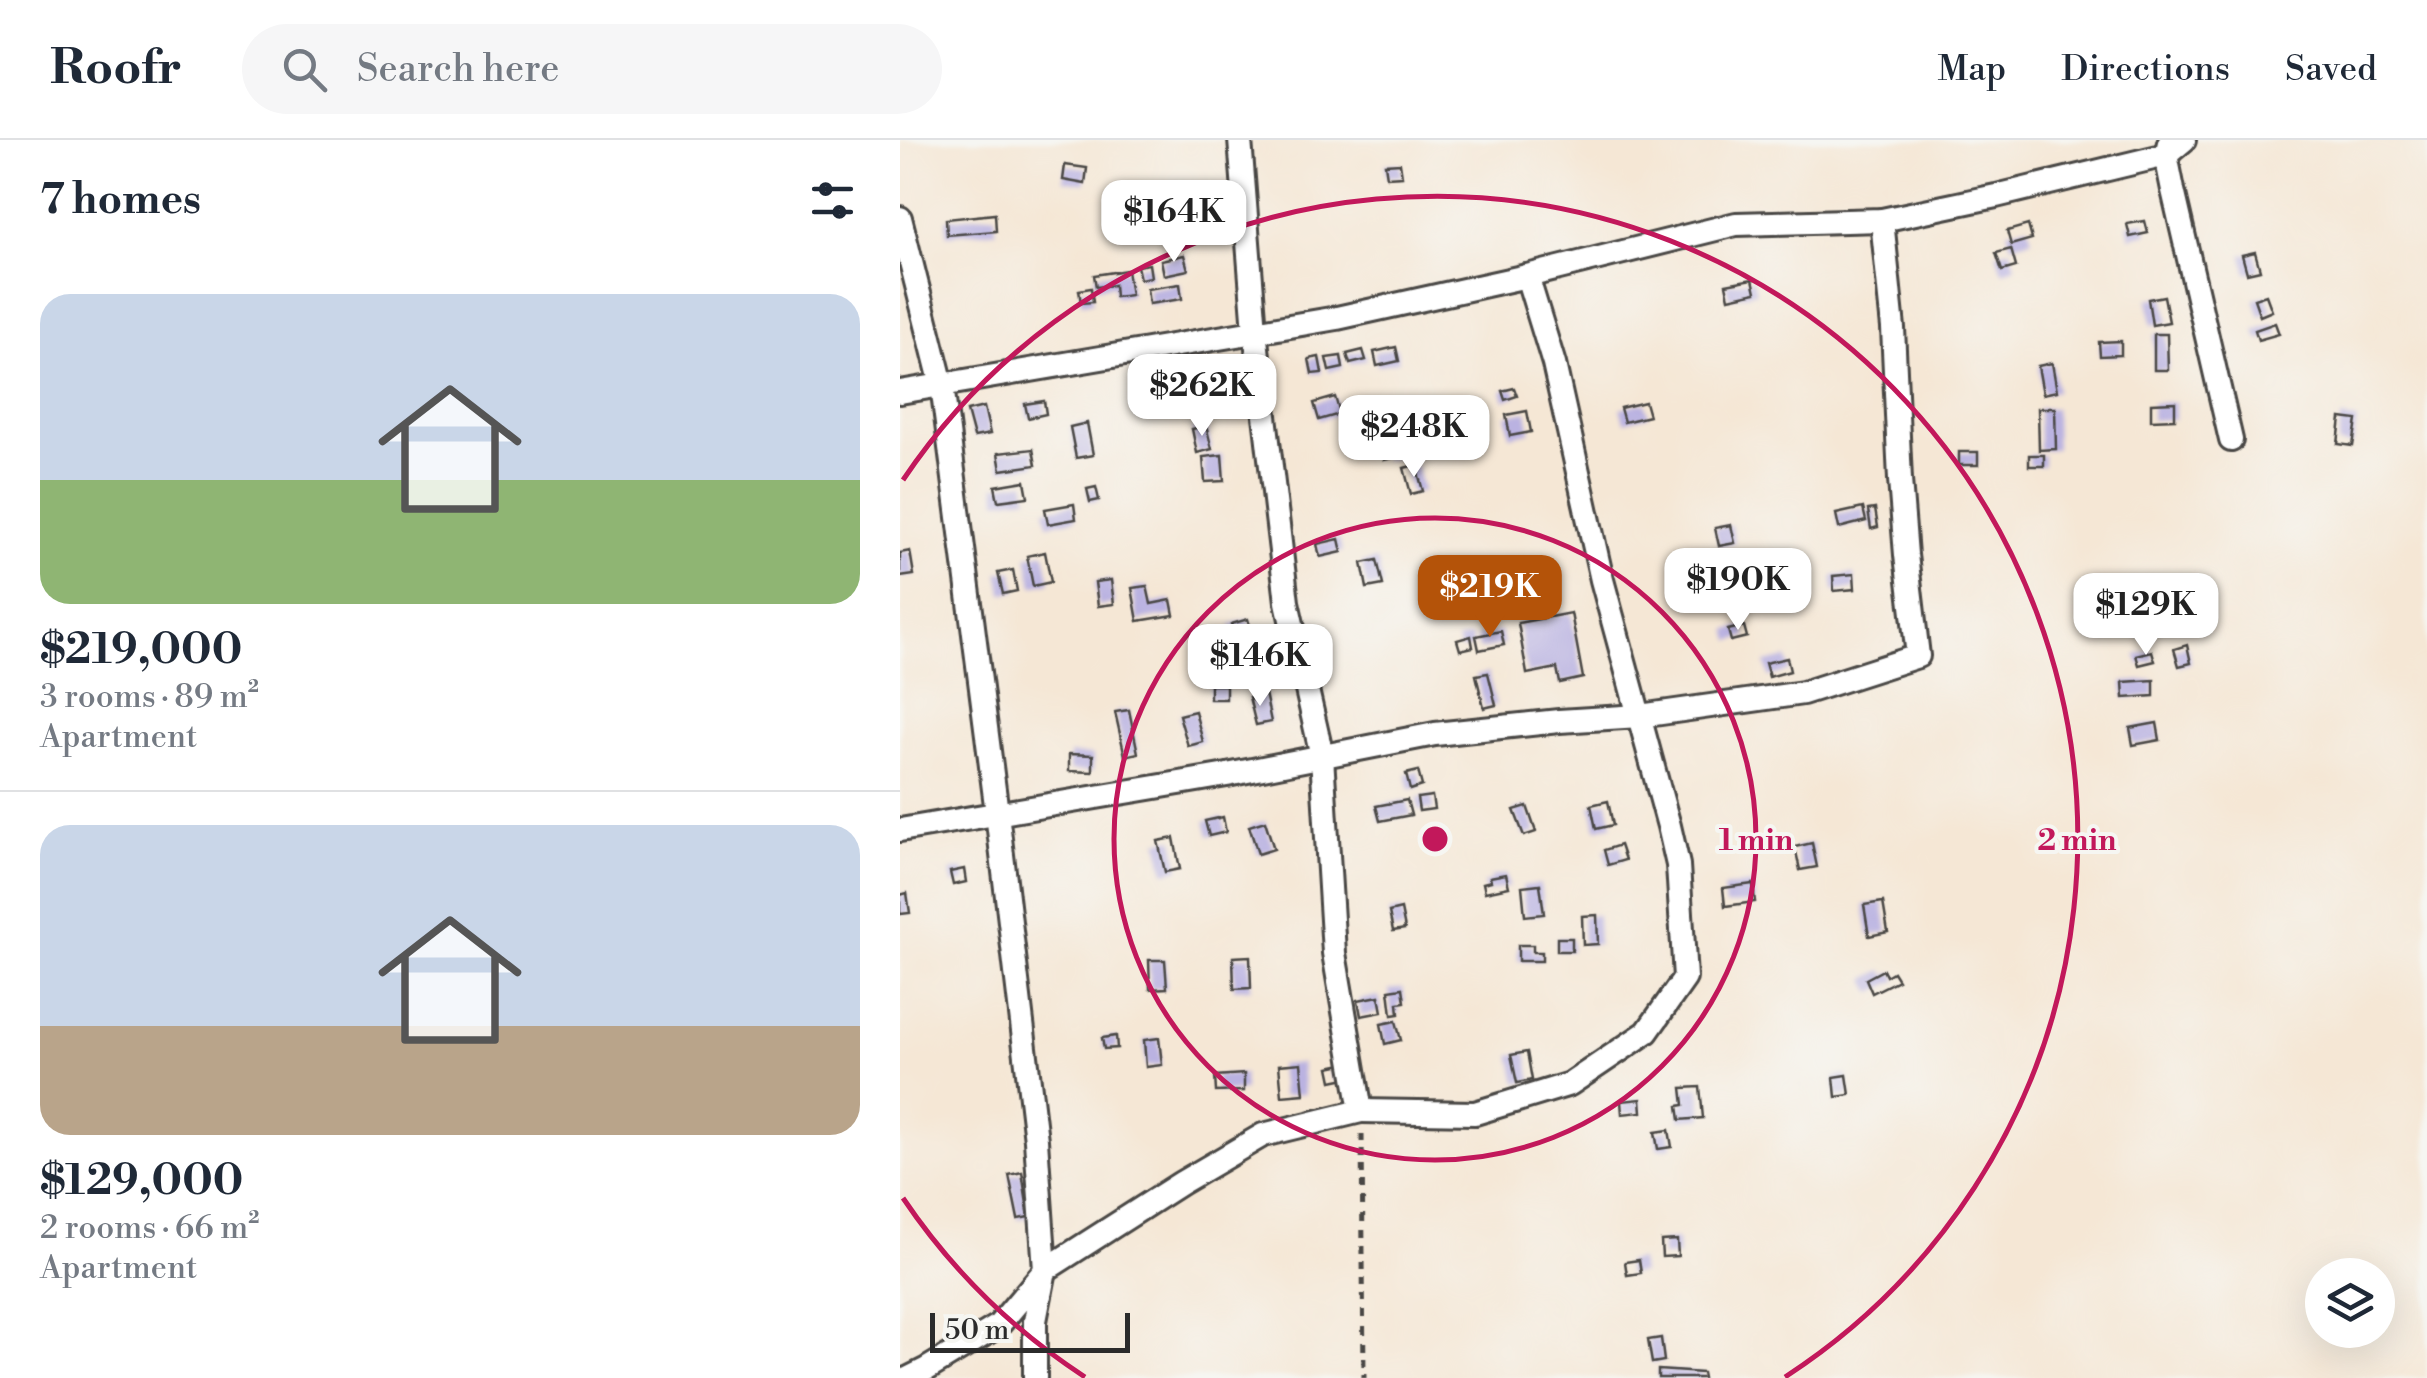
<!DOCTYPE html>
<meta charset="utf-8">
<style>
:root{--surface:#fff;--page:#f6f6f7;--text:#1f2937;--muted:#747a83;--line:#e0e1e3;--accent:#b45309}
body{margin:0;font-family:"Libre Bodoni",serif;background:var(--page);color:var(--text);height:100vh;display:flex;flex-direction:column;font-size:38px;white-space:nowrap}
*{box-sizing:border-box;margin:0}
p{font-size:32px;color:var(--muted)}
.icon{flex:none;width:55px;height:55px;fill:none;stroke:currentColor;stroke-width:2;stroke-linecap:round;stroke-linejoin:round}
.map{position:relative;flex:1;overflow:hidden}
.drawer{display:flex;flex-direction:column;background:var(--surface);width:900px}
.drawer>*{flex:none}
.fabs{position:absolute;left:1405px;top:1118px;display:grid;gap:20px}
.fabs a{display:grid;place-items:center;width:90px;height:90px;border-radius:50%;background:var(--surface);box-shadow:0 10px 40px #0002;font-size:50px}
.scale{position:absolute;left:30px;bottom:25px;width:200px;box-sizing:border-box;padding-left:10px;border:5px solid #2b2b2b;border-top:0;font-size:28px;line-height:35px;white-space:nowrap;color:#2b2b2b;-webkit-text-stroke:8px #f6f6f2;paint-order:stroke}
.price{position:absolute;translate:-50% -85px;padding:0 22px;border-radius:20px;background:#fff;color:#222;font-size:32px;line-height:65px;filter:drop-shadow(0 2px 5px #0008)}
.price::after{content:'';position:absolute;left:50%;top:60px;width:30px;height:22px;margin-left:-15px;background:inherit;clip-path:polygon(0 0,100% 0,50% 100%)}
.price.on{background:var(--accent);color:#fff}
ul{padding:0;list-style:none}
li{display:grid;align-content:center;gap:20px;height:530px;padding:0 40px}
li+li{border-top:2px solid var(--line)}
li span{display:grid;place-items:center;height:310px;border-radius:30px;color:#555}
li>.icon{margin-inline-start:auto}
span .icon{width:180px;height:180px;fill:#fffc;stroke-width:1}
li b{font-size:42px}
h2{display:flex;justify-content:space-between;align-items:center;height:120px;padding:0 40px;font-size:42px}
header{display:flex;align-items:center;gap:60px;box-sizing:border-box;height:140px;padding:0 50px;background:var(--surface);border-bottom:2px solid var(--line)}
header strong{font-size:48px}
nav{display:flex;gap:55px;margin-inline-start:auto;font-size:35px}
.search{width:700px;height:90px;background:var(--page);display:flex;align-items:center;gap:25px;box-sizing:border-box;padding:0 35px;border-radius:55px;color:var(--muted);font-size:38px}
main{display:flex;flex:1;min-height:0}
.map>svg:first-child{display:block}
.building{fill:#bab2e1}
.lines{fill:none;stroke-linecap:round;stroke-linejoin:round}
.minor-casing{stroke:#494744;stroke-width:28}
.path{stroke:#494744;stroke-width:5;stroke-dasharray:8 8;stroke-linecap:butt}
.minor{stroke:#fff;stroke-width:22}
.ring{fill:none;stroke:#c2185b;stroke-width:5}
.centre{fill:#c2185b;stroke:#f6f6f2;stroke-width:5}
.ring-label{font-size:30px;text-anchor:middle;font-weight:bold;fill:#c2185b;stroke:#f6f6f2;stroke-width:8;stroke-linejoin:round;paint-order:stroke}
</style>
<header>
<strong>Roofr</strong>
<div class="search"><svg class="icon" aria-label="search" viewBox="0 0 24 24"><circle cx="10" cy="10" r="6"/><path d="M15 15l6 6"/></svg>Search here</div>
<nav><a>Map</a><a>Directions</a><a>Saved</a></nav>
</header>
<main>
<section class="drawer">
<h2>7 homes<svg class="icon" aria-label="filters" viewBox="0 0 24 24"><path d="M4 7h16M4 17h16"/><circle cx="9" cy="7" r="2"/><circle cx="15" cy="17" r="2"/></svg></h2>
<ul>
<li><span style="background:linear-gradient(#c9d6e8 60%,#8fb573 0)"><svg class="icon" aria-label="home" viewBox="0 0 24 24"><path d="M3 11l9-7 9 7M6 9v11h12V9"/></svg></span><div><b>$219,000</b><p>3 rooms · 89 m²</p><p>Apartment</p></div></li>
<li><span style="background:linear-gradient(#c9d6e8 65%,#b9a48a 0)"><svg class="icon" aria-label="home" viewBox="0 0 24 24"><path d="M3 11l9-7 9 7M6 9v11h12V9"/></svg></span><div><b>$129,000</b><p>2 rooms · 66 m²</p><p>Apartment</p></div></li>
</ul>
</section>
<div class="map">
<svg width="1527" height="1238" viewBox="0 0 1527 1238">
<rect width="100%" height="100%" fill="#f6f6f2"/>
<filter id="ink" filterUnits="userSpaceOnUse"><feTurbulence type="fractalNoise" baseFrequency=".01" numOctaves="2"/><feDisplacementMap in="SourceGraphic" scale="20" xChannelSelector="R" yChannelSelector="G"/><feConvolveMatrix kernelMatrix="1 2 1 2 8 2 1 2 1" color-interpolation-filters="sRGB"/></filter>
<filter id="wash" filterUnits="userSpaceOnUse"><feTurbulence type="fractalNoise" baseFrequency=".0048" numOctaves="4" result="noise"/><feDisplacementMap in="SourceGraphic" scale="40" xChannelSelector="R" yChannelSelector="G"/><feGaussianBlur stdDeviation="2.25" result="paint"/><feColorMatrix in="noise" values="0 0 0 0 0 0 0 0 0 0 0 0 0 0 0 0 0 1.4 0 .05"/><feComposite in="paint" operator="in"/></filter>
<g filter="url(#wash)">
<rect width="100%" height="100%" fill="#f5e7d5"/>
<g id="blocks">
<g class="building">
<path d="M500,23L502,36L487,37L485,24Z"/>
<path d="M165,25L187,28L185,44L163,40Z"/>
<path d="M95,74L96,91L47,95L46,79Z"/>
<path d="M1245,81L1248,93L1230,97L1227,84Z"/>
<path d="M1128,85L1132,99L1111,105L1107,91Z"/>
<path d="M1111,109L1116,127L1102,131L1096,113Z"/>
<path d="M1355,112L1360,130L1347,133L1342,115Z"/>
<path d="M284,115L288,130L264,135L261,120Z"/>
<path d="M249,124L251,137L240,139L237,126Z"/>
<path d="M227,130L231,155L215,157L214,145L196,147L194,135Z"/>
<path d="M853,139L856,152L829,158L826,144Z"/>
<path d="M280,144L282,159L249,164L247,149Z"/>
<path d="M191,148L193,162L181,163L179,150Z"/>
<path d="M1366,155L1372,171L1360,176L1354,159Z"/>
<path d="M1264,156L1269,182L1252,185L1248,159Z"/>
<path d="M1375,183L1379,194L1358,200L1355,190Z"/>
<path d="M1254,194H1267L1268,230H1254Z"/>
<path d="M1221,201V215L1200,216L1199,202Z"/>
<path d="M496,207L499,221L477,226L474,212Z"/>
<path d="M463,210L466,220L450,224L447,214Z"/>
<path d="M441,216L443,228L429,231L426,218Z"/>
<path d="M419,217L422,233L412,234L409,219Z"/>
<path d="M1152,223L1157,251L1143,254L1138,226Z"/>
<path d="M276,247L280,265L248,271L244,254Z"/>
<path d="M614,248L617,256L605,260L602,251Z"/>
<path d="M435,257L440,274L419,280L414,263Z"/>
<path d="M144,261L146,274L128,278L125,264Z"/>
<path d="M745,262L749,276L724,282L720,268Z"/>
<path d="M1275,262V279L1251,280V263Z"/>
<path d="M84,267L90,294L74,297L67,271Z"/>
<path d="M1138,268H1155L1156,309L1139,310Z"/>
<path d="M627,271L631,292L610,296L606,275Z"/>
<path d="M1441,278L1457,280L1453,306L1438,304Z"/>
<path d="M187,283L193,315L176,318L170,287Z"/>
<path d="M306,286L312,309L297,313L292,289Z"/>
<path d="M511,286L517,312L484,320L480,304L497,300L495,290Z"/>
<path d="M133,309L136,325L101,330L98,313Z"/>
<rect x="1059" y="312" width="19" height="13"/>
<path d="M322,315L324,341L305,342L303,317Z"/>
<rect x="1129" y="315" width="15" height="11"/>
<path d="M516,325L523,351L511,354L504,328Z"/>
<path d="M125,341L128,357L98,361L95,346Z"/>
<path d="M196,347L199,360L190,362L187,349Z"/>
<path d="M174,364L176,379L148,384L145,369Z"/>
<path d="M963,368L966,381L939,388L936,374Z"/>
<path d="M975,369L978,387L971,389L968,370Z"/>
<path d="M831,385L835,403L819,406L815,388Z"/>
<path d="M439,399L442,412L420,417L417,404Z"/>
<path d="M10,411L14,435L0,437V413Z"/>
<path d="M145,412L151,442L133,446L127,416Z"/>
<path d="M866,416L869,431L845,435L842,420Z"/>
<path d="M477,420L483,445L467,448L462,423Z"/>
<path d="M832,423L834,437L811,441L808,428Z"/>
<path d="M113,430L117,451L103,454L98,433Z"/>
<path d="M954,434L955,449L934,451L933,436Z"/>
<path d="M211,440L214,464L198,466L195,442Z"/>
<path d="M870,444L873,458L855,463L852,448Z"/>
<path d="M247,446L251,464L271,460L274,475L238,481L232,448Z"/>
<path d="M671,473L683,538L660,543L657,528L627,534L618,483Z"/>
<path d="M348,479L354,499L337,504L331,484Z"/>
<path d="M844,486L847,497L831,501L828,490Z"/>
<path d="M601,491L604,505L579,510L576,496Z"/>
<path d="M571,496L573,507L560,510L557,500Z"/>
<path d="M1287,505L1291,523L1279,526L1274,509Z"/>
<path d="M1252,511L1255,521L1239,525L1236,515Z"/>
<path d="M887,518L890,531L869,537L865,523Z"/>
<path d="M360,523L365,535L349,541L344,529Z"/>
<path d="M588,533L596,565L584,568L576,535Z"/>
<path d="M1254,540V556L1224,558L1223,542Z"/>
<rect x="310" y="545" width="16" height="14"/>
<path d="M365,553L371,582L356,585L349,557Z"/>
<path d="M229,570L238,613L225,616L215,572Z"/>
<path d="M295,571L303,602L288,606L279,575Z"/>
<path d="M1257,583L1260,600L1233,605L1230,588Z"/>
<path d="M169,614L193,615V632L169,631Z"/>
<path d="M518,631L522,646L510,650L506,634Z"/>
<path d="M532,656L534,669L519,671L517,658Z"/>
<path d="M507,660L511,675L480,681L476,666Z"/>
<path d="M708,661L713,685L696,689L691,665Z"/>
<path d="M627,666L636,692L624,696L614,670Z"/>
<path d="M323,677L326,692L309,696L305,681Z"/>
<path d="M365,681L374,709L358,714L349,686Z"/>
<path d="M274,698L280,729L265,732L258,701Z"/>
<path d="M912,703L917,727L900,730L895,707Z"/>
<path d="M720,705L725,720L708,725L704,710Z"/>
<path d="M64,729L66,742L53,745L50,732Z"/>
<path d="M606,734L609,747L585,752L583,743L591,741L590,737Z"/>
<path d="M640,744L644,774L625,776L622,746Z"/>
<path d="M853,744L855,762L825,766L823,748Z"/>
<path d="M7,753L10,773L0,774V755Z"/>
<path d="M983,762L988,792L969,796L964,765Z"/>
<path d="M501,769L505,789L493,791L489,772Z"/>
<path d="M697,775L698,804L683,805L682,776Z"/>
<rect x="657" y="798" width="15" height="13"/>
<path d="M618,805H633V812H642V821H618Z"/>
<path d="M350,816L351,848L334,849L333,817Z"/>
<path d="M249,820H265L267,848L250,849Z"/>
<path d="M983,830L986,836L993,832L998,840L972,853L966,839Z"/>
<path d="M503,848L505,862L498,863L499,874L492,875L489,850Z"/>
<path d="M479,856L482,872L461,876L458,860Z"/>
<path d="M496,881L501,900L485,904L481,884Z"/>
<path d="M216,896L217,908L204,909L202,898Z"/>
<path d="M259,898L262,925L246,927L244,900Z"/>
<path d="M627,912L632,940L617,943L611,915Z"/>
<path d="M401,923L404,954L382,956L379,925Z"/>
<path d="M448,923L451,937L432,941L429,927Z"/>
<path d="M344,934V951L316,952L315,936Z"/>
<path d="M947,935L950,955L936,957L934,937Z"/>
<path d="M800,947L803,978L780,980L778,966L784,965L782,948Z"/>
<path d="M741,959L742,972L722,974L721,961Z"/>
<path d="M769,990L772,1007L758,1009L755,992Z"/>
<path d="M122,1032L129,1077L118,1079L109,1035Z"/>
<path d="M777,1100L778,1116L762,1117L761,1101Z"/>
<path d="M739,1120L741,1133L727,1135L725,1122Z"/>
<path d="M761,1198L764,1221L752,1223L748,1200Z"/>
<path d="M758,1230L802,1233L803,1238H758Z"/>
</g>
</g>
</g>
<g filter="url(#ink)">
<use href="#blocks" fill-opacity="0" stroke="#494744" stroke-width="2.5"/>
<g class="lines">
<defs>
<g id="minor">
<path d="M1269,3L1266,15L1273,50L1331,300"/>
<path d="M0,78L42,245L97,673L136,1000L145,1130L135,1181V1238"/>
<path d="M0,252L437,178L627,136L836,84L982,80L1096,56L1266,15L1284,0"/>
<path d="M0,690L327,635L535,594L659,581L740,576L903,553L1018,516L1006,415L1000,340L993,188L982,80"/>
<path d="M461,971L575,973L670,944L747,892L785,838L778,725L769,686L702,440L654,224L627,136"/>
<path d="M9,1238L27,1229L98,1186L145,1130L281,1043L363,995L461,971L434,813L422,616L387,462L355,191L340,0"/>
</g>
</defs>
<use href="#minor" class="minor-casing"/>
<path class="path" d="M462,994L464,1238"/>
<use href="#minor" class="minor"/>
</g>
</g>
<g class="ring">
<circle cx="535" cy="699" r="321"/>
<path d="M185 1237A642 642 0 0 1 3 1058M3 340A642 642 0 1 1 885 1237"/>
</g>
<circle cx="535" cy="699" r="15" class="centre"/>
<g class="ring-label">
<text x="856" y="710">1 min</text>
<text x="1177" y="710">2 min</text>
</g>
</svg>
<div class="fabs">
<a><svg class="icon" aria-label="layers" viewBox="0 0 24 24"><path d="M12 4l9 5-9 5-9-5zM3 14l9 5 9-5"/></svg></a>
</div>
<div class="scale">50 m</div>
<b class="price" style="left:274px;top:125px">$164K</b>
<b class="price" style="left:302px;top:299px">$262K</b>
<b class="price" style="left:514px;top:340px">$248K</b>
<b class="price" style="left:838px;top:493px">$190K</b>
<b class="price on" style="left:590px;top:500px">$219K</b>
<b class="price" style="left:1246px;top:518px">$129K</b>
<b class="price" style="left:360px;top:569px">$146K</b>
</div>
</main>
